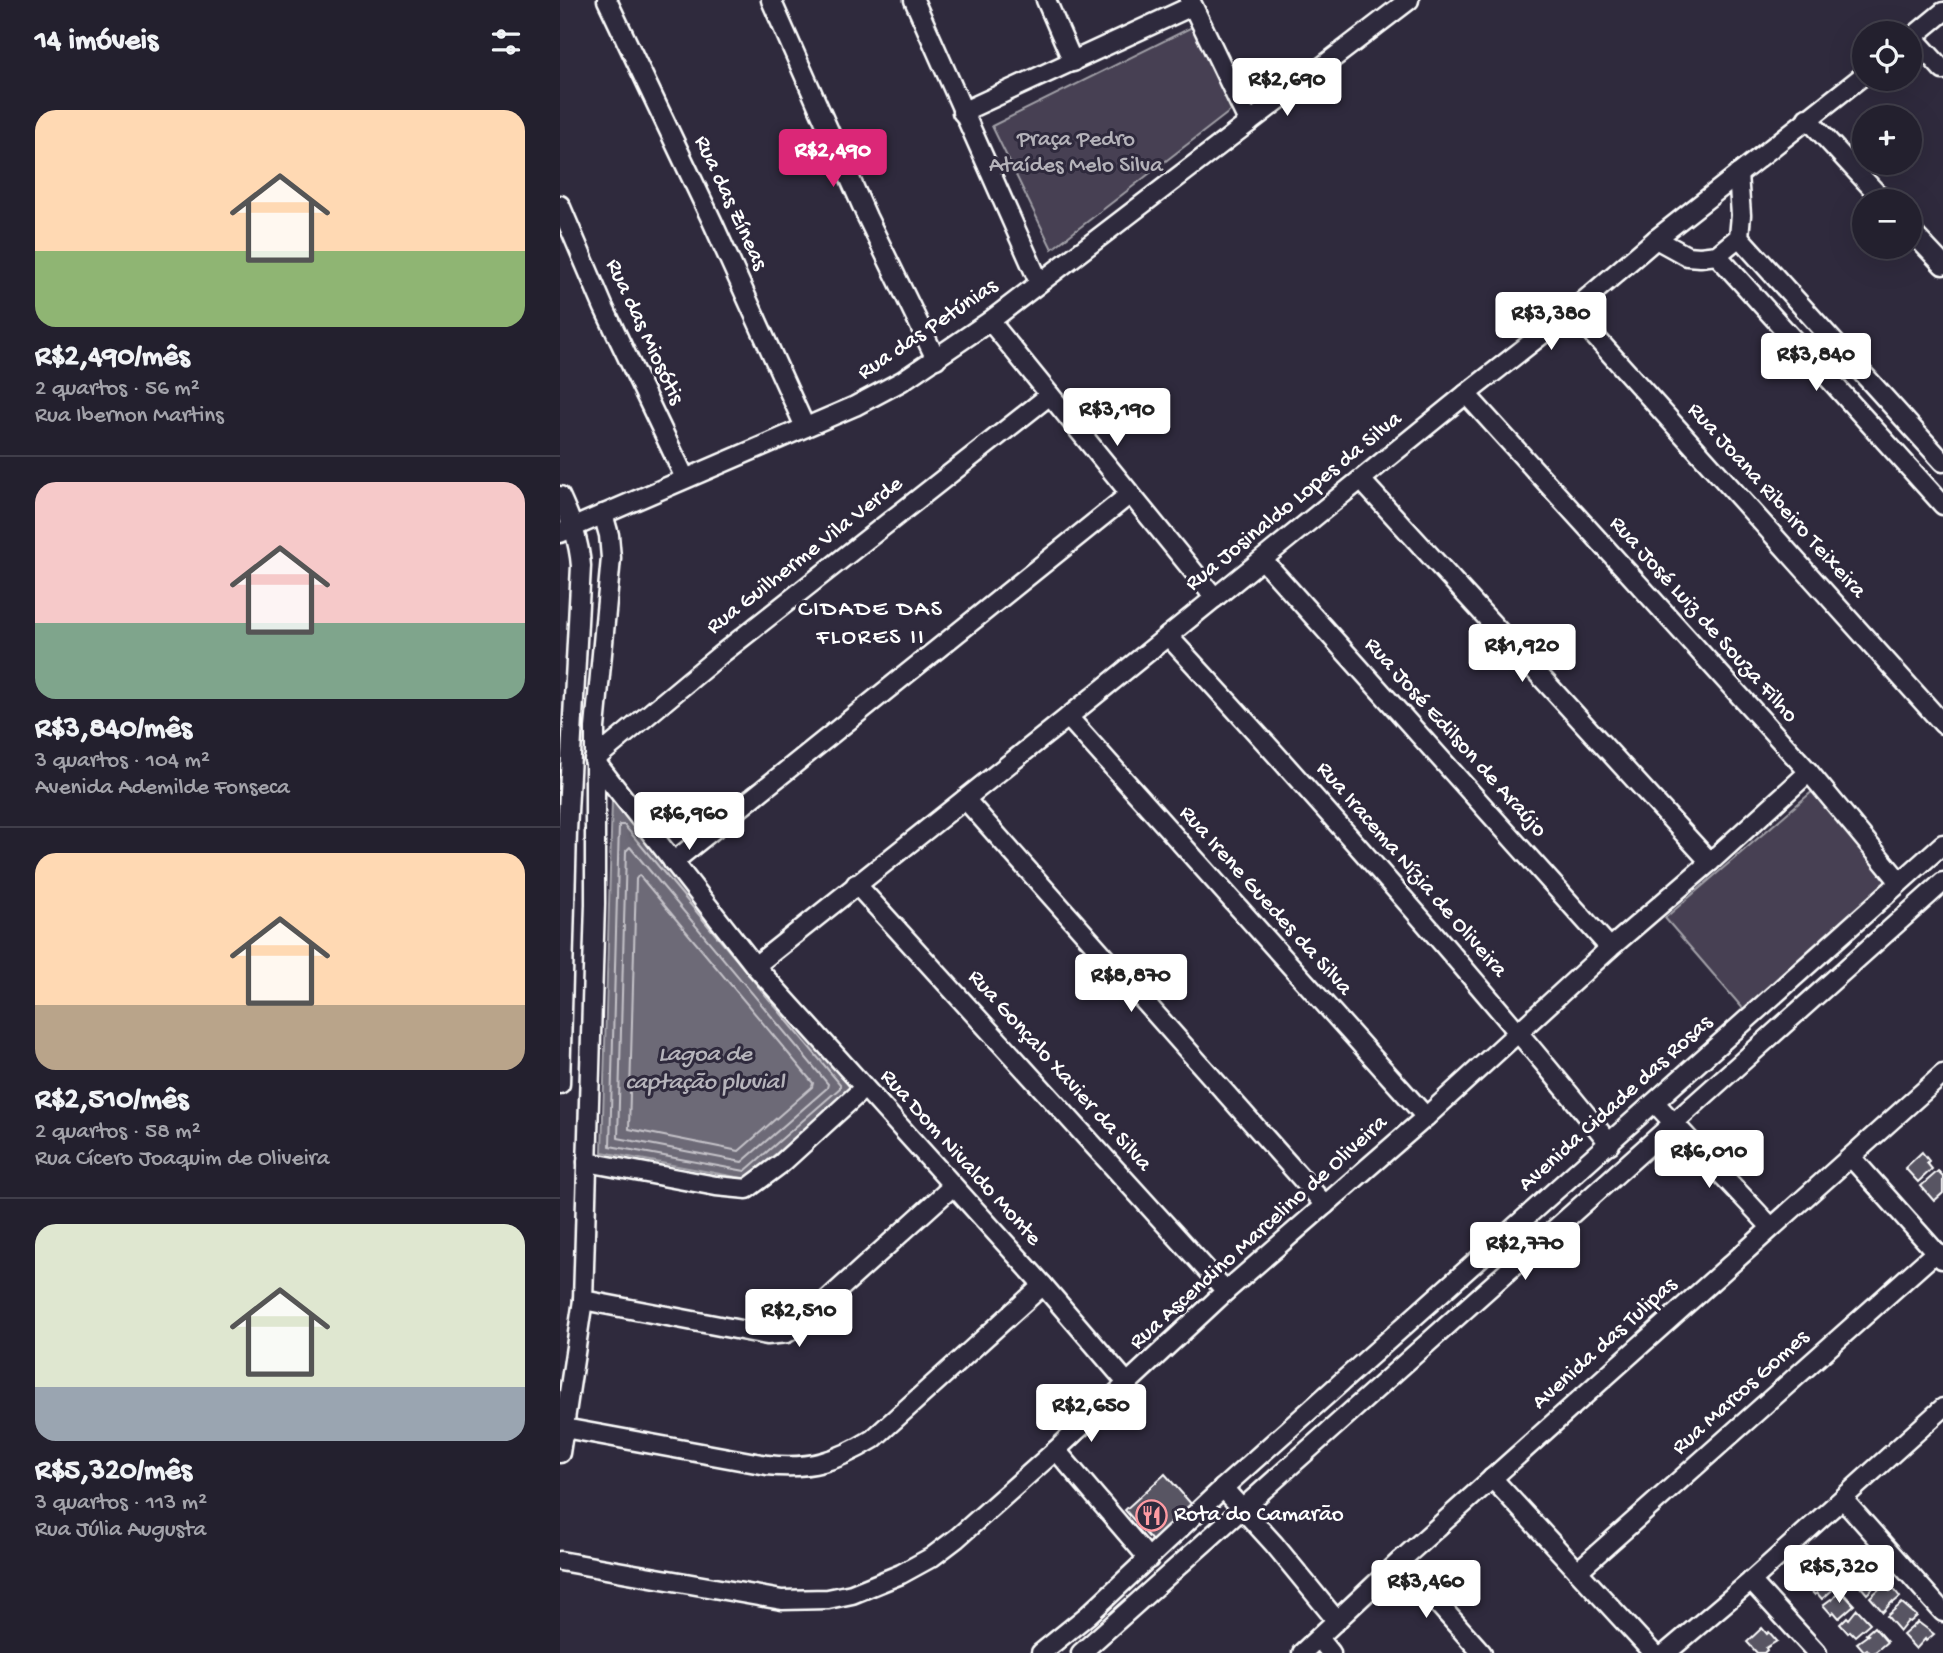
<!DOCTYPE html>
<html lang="pt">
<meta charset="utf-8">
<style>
:root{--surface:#23202e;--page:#2b2836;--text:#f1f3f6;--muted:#a3a3aa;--line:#403e4a;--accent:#db2777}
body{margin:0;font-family:"Gochi Hand",sans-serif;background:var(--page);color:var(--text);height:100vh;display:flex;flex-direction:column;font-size:26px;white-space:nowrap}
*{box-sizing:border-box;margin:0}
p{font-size:23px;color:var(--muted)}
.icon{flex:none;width:38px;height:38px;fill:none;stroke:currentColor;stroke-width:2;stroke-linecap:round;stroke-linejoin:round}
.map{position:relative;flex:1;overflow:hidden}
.drawer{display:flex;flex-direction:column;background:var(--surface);width:560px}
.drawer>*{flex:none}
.buttons{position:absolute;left:1292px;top:21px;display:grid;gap:14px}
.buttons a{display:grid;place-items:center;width:70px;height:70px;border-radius:50%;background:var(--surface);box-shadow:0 7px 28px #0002,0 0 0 2px var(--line);font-size:35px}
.price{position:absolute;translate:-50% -60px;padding:0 16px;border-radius:7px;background:#fff;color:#222;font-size:23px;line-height:46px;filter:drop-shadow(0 2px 4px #0008)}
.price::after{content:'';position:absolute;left:50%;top:42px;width:21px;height:16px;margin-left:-10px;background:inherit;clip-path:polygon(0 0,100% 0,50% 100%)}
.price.active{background:var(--accent);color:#fff}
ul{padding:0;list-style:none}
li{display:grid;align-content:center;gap:14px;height:371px;padding:0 35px}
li+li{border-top:2px solid var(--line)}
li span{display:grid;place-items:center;height:217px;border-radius:21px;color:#555}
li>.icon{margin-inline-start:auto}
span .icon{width:126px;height:126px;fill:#fffc;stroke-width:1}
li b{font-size:30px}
h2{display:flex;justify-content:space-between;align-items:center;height:84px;padding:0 35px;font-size:30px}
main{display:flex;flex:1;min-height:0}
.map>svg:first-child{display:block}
.green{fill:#464152;stroke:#a2a0a8;stroke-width:2}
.water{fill:#6d6a77;stroke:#a7a6ad;stroke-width:2}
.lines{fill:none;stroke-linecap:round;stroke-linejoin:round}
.shore{stroke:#c5c3c9;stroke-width:2}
.building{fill:#595564;stroke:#fff;stroke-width:2}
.minor-casing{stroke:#fff;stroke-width:23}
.minor{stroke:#2f2a3d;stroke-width:18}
.labels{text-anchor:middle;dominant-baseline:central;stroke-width:6;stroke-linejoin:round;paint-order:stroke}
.park-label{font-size:23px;fill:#b5b3ba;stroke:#2f2a3d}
.street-label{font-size:23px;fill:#fff;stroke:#2f2a3d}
.poi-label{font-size:23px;fill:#fff;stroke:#2f2a3d;text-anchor:start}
.neighbourhood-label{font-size:24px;letter-spacing:2px;fill:#fff;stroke:#2f2a3d}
.water-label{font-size:24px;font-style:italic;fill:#b6b4bb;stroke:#2f2a3d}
</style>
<main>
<section class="drawer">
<h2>14 imóveis<svg class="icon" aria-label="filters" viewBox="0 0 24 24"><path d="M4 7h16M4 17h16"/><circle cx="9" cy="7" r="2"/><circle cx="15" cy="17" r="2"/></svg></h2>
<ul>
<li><span style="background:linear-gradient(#ffd9b3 65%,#8fb573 0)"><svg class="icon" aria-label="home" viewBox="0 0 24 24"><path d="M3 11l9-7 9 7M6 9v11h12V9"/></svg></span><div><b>R$2,490/mês</b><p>2 quartos · 56 m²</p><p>Rua Ibernon Martins</p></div></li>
<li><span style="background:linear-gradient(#f6c9c9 65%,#7fa58c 0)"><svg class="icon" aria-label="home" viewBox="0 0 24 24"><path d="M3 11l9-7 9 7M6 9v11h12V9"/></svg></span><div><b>R$3,840/mês</b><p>3 quartos · 104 m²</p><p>Avenida Ademilde Fonseca</p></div></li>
<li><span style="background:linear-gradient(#ffd9b3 70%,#b9a48a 0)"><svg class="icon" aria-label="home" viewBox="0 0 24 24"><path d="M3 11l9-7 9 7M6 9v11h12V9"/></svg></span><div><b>R$2,510/mês</b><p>2 quartos · 58 m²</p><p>Rua Cícero Joaquim de Oliveira</p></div></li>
<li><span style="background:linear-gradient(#dfe7d0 75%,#9aa5b1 0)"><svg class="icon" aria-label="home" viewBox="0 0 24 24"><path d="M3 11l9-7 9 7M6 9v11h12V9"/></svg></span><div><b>R$5,320/mês</b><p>3 quartos · 113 m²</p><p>Rua Júlia Augusta</p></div></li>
</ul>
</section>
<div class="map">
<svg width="1383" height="1653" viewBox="0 0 1383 1653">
<rect width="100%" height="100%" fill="#2f2a3d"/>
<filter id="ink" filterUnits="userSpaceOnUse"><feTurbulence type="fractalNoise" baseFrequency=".0143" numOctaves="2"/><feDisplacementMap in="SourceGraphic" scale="14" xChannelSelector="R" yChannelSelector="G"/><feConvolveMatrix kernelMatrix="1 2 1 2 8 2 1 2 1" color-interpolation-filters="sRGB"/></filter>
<g filter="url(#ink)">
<g class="green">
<path d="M636,25L673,109L492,249L432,126Z"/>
<path d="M1254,790L1330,882L1185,1011L1105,918Z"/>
</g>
<path class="water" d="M52,799L292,1087L187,1179L42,1152Z"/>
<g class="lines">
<g class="shore">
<path d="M70,847L268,1084L267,1088L182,1162L58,1138L66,851Z"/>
<path d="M79,875L253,1083L252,1087L179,1151L69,1129L76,879Z"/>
<path d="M186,971L64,825H59L50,1146L185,1171L280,1088V1084L188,974"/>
</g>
</g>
<g class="building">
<path d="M1362,1152L1369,1161L1367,1163L1372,1169L1358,1182L1345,1168Z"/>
<path d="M1378,1171L1383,1176V1193L1374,1201L1361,1186Z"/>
<path d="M605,1474L633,1506L593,1542L565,1510Z"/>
<path d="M1292,1547L1307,1560L1300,1566L1299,1565L1290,1575L1277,1560Z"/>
<path d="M1308,1566L1314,1572L1316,1570L1324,1578L1313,1586L1314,1587L1307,1594L1294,1579Z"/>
<path d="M1264,1571L1277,1586L1262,1599L1257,1593L1255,1595L1247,1587L1254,1580L1256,1582Z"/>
<path d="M1325,1584L1330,1591L1333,1588L1340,1597L1333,1603L1332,1602L1323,1612L1310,1597Z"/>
<path d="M1280,1590L1294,1605L1279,1618L1274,1612L1271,1614L1263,1605L1271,1599L1272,1600Z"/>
<path d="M1342,1603L1357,1616L1350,1622L1348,1621L1340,1631L1327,1616Z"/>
<path d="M1297,1609L1310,1623L1295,1636L1290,1631L1288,1633L1280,1624L1287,1617L1289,1619Z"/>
<path d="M1358,1622L1374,1634L1366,1641L1365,1639L1356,1649L1343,1635Z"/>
<path d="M1314,1627L1327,1642L1314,1653H1310L1307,1649L1304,1651L1297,1643L1308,1635L1306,1634Z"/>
<path d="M1202,1628L1207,1634L1209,1632L1217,1641L1206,1648L1207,1650L1204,1653H1197L1187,1642Z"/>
</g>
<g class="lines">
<defs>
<g id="minor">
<path d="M47,0L152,221L245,427"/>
<path d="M211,0L307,217L376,359"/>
<path d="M354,0L479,282"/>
<path d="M486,0L513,62"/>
<path d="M630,0L689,123"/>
<path d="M1353,37L1383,70"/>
<path d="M1349,40L1383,12"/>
<path d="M402,112L632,6"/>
<path d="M1247,118L1324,201"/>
<path d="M0,205L44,308L125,478"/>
<path d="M1349,229L1383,265"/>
<path d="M1179,237L1383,462"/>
<path d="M1096,239L1127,256L1140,257L1157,255L1179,237L1181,215L1178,174"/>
<path d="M1157,255L1383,505"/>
<path d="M1012,311L1383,724"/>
<path d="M430,321L655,598"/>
<path d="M906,394L1249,772L1340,882"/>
<path d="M801,480L1150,862"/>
<path d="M0,496C11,520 19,540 21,566L7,831L0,1084"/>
<path d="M0,533L295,406L342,381L430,321L849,0"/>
<path d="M703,560L1050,948"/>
<path d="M608,636C760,801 909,969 1050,1144"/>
<path d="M508,717L866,1117"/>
<path d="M34,760L195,966L483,1285L568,1384"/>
<path d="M34,760L160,655L490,395"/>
<path d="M405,799L765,1205"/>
<path d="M113,862L570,494"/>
<path d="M296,884L666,1291"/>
<path d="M195,966L508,717L906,394L1012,311L1096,239L1304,75"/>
<path d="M1095,1103L1211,1227"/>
<path d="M1291,1157L1382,1259"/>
<path d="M27,1162L156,1186L187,1189L222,1163L304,1088"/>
<path d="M23,1300L207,1335L227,1333L245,1320L393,1186"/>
<path d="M4,1428L207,1465C250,1470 277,1461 313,1439L483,1285"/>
<path d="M496,1450L589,1559"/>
<path d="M0,1453L23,1300L35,904V728L51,558L49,535L43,514"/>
<path d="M932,1478L1093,1653"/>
<path d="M663,1488L714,1544L777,1621"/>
<path d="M1283,1499L1383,1612"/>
<path d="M0,1561L222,1600L268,1599L292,1594L341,1574L372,1557L397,1538L496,1450L666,1291L866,1117L1050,948L1150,862L1249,772"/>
<path d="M840,1561L922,1653"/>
<path d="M1019,1570L1376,1252"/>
<path d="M1191,1581L1257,1653"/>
<path d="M759,1638L771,1653"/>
<path d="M481,1653L528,1615L663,1488L1383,844"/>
<path d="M521,1653L1383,882"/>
<path d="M742,1653L840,1561L1383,1074"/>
<path d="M1106,1653L1191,1581L1383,1408"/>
</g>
</defs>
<use href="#minor" class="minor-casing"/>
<use href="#minor" class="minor"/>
</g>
</g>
<defs>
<symbol id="restaurant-ring" viewBox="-11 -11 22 22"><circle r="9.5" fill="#2f2a3d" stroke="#ff9aa2" stroke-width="1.5"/><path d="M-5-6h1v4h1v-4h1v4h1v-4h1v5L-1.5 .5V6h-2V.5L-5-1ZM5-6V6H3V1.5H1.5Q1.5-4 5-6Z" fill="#ff9aa2"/></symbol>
</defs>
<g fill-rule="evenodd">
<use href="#restaurant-ring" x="574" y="1498" width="35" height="35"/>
</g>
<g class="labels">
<g class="park-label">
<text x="516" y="140">Praça Pedro<tspan x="516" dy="26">Ataídes Melo Silva</tspan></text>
</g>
<g class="street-label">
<text transform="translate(170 203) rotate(65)">Rua das Zíneas</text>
<text transform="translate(368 330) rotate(-34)">Rua das Petúnias</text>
<text transform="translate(84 332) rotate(65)">Rua das Miosótis</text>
<text transform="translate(1216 501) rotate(48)">Rua Joana Ribeiro Teixeira</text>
<text transform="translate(734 502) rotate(-39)">Rua Josinaldo Lopes da Silva</text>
<text transform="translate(245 556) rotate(-38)">Rua Guilherme Vila Verde</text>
<text transform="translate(1143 620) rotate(48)">Rua José Luiz de Souza Filho</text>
<text transform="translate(895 738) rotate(48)">Rua José Edilson de Araújo</text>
<text transform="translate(851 870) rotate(49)">Rua Iracema Nízia de Oliveira</text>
<text transform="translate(705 901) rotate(48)">Rua Irene Guedes da Silva</text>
<text transform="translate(499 1071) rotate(48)">Rua Gonçalo Xavier da Silva</text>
<text transform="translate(1056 1104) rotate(-42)">Avenida Cidade das Rosas</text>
<text transform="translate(400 1158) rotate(48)">Rua Dom Nivaldo Monte</text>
<text transform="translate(699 1233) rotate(-42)">Rua Ascendino Marcelino de Oliveira</text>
<text transform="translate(1045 1344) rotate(-42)">Avenida das Tulipas</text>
<text transform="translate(1181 1393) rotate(-42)">Rua Marcos Gomes</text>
</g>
<g class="poi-label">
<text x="614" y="1515">Rota do Camarão</text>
</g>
<g class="neighbourhood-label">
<text x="311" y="610">CIDADE DAS<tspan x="311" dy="28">FLORES II</tspan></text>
</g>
<g class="water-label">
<text x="145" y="1055">Lagoa de<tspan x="145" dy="28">captação pluvial</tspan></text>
</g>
</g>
</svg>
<div class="buttons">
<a><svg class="icon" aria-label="locate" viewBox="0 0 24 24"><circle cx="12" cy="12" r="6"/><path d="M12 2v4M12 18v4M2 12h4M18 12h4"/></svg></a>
<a>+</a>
<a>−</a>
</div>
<b class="price" style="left:727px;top:118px">R$2,690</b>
<b class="price active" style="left:273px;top:189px">R$2,490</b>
<b class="price" style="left:991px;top:352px">R$3,380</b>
<b class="price" style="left:1256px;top:393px">R$3,840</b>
<b class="price" style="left:557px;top:448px">R$3,190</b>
<b class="price" style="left:962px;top:684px">R$1,920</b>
<b class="price" style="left:129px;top:852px">R$6,960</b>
<b class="price" style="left:571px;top:1014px">R$8,870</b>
<b class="price" style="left:1149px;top:1190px">R$6,010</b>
<b class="price" style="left:965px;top:1282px">R$2,770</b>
<b class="price" style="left:239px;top:1349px">R$2,510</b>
<b class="price" style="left:531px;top:1444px">R$2,650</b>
<b class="price" style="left:1279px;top:1605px">R$5,320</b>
<b class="price" style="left:866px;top:1620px">R$3,460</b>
</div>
</main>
